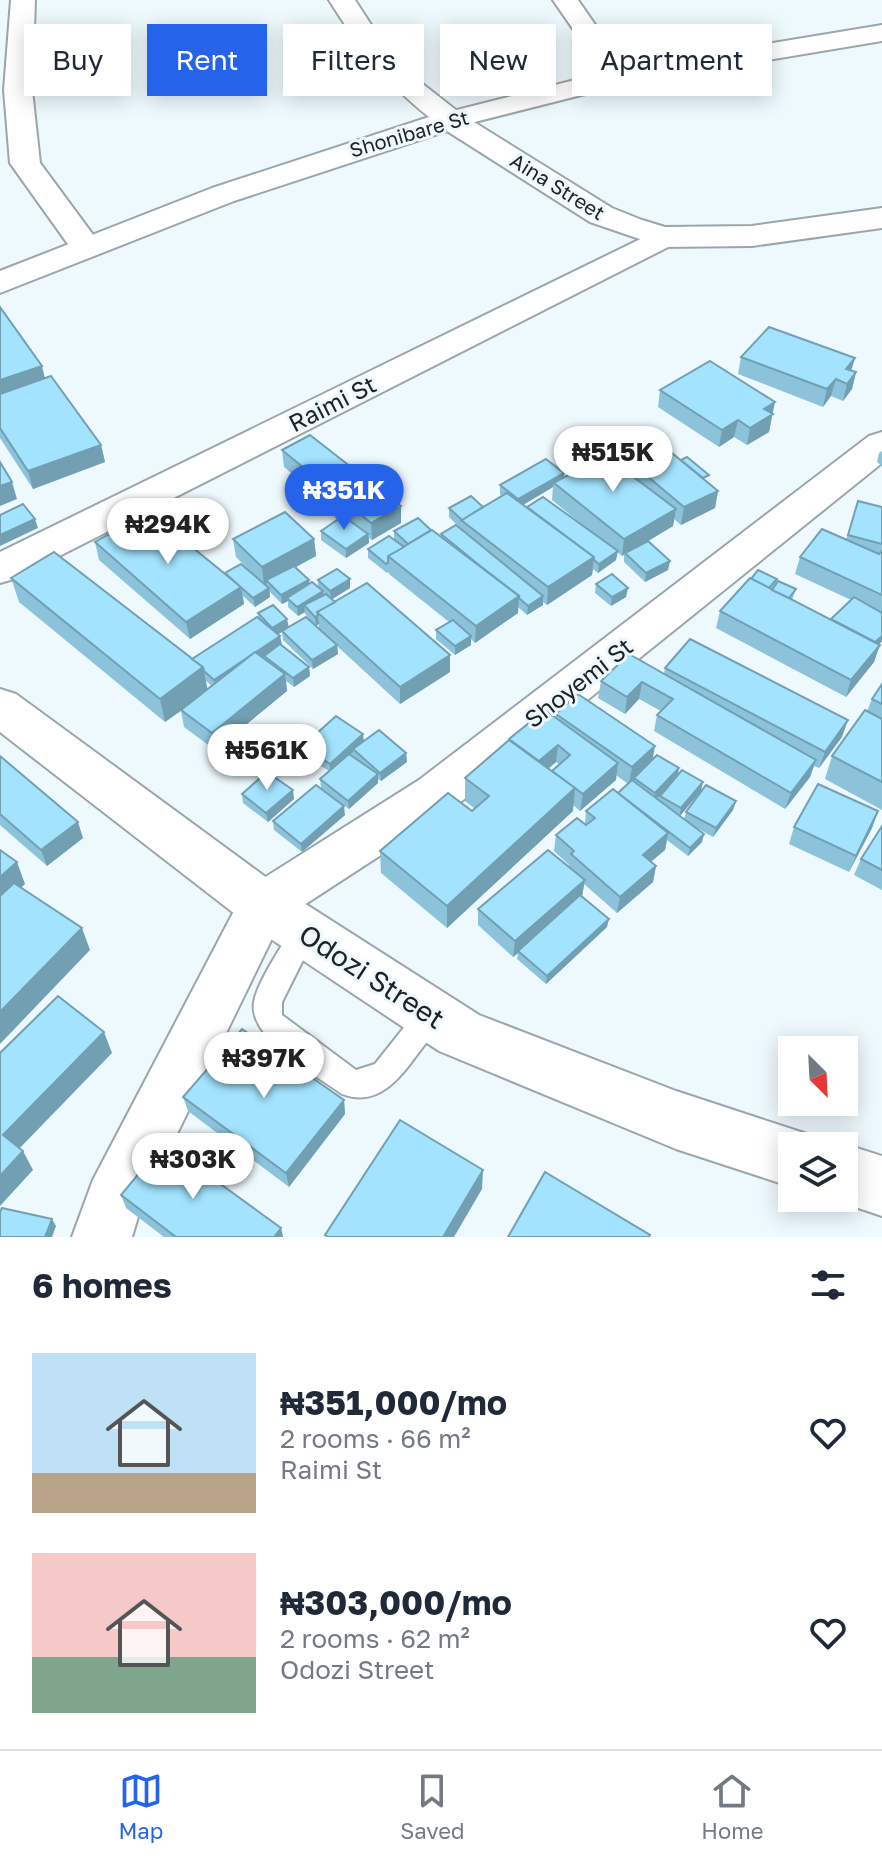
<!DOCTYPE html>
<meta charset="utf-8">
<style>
:root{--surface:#fff;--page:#f6f6f7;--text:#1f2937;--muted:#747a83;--line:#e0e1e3;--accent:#2563eb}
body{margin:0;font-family:"Golos Text",sans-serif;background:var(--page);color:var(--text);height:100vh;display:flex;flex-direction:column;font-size:30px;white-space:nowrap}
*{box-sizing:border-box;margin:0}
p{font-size:26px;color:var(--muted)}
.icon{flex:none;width:44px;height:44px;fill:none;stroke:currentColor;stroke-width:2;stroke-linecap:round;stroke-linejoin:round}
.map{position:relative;height:1237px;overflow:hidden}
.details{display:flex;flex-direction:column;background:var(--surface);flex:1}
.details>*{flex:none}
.hud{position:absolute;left:24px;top:24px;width:834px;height:72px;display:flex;gap:16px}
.needle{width:52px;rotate:156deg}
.controls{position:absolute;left:778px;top:1036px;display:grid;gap:16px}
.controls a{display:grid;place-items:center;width:80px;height:80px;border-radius:0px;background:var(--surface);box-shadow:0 4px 20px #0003;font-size:40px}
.price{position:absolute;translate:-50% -68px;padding:0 18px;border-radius:28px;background:#fff;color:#222;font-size:26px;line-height:52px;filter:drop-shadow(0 2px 4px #0008)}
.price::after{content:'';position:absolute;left:50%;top:48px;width:24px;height:18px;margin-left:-12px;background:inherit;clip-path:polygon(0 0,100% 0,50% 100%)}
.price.selected{background:var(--accent);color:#fff}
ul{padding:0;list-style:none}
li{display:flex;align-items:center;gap:24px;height:200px;padding:0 32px}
li span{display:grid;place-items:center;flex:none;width:224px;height:160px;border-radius:0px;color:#555}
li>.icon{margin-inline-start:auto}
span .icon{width:96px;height:96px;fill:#fffc;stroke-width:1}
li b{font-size:34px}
h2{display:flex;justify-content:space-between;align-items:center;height:96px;padding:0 32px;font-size:34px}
.chip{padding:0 28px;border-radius:0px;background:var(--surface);box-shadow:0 4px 20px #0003;font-size:28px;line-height:72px}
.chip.selected{background:var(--accent);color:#fff}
.tabs{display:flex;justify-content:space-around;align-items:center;height:112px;border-top:2px solid var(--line);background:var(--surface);font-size:22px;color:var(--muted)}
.tabs a{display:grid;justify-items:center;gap:4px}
.tabs .selected{color:var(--accent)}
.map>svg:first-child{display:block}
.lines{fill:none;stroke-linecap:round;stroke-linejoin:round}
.service-casing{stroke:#9ca6aa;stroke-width:4}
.minor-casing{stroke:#9ca6aa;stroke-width:4}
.tertiary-casing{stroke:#9ca6aa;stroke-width:4}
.secondary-casing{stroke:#9ca6aa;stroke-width:4}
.service{fill:#fff;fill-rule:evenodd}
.minor{fill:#fff;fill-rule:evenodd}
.tertiary{fill:#fff;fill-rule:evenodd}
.secondary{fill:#fff;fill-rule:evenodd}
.wall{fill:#8cc3da;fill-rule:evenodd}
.shaded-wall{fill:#729fb2}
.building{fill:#a3e3fe;stroke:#729fb2;stroke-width:2}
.labels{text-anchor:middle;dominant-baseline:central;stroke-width:6;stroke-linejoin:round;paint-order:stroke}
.far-street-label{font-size:20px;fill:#1e2224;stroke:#eef9fe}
.street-label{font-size:24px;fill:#1e2224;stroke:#eef9fe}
.near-street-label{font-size:28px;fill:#1e2224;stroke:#eef9fe}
</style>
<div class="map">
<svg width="882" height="1237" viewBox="0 0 882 1237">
<rect width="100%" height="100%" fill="#eef9fe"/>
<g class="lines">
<defs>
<path id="service" d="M304,920L313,924L317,932L282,1002V1015L356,1070L375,1064L421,1006L431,1002L441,1006L445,1015C439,1029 428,1040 419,1052C400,1078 378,1108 342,1094C316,1075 248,1039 254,1002C258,980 283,945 295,924Z"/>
<g id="minor">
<path d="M11,0H35L32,90L40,163L102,247L97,254L86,257L75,254L10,163L4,90Z"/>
<path d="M553,0H578L598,29L634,66L882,25V41L629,83L451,128L441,126L437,120L441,114L610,71L580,39Z"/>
<path d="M663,228L674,230L679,237L674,244L14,579L0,583V552Z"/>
<path d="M882,432V463L453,808L281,920L140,1210L132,1237H72L93,1180L245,890L419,780L869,436Z"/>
</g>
<path id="tertiary" d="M329,0H355L379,37L424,85L461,114L612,208L642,220L665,227L752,226L882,208V228L752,246L663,247L590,222L447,131L234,201L0,293V271L212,188L429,117C387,84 357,45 329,0Z"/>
<g id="secondary">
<path d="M0,689L16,694L282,889L479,1015L676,1091L813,1136L817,1146H792V1187L676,1149L439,1051L244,921L0,732Z"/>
<path d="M844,1144L882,1156V1216L829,1198H844V1146H839Z"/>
</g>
</defs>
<use href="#service" class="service-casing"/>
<use href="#minor" class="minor-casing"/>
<use href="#tertiary" class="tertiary-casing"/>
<use href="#secondary" class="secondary-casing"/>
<use href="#service" class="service"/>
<use href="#minor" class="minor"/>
<use href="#tertiary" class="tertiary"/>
<use href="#secondary" class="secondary"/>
</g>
<g class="wall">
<path d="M0,307L45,378L101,445L105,462L33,489L0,438Z"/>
<path d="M741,357L851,370L856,372L852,389L843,401L831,396L823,407L738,374Z"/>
<path d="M660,390L772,414L769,432L747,445L734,437L719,447L658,407Z"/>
<path d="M654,447L708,482L718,491L715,508L681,525L674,519L673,526L642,545L670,561L668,570L645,582L624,562V555L622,556L617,552L616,560L598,573L593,569L592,575L547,605L543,602V605L527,615L518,607V613L475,643L471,639V645L455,655L436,639V630L449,622L389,574V572L387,573L368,558V549L394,540V531L431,530L441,536V534L461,529L449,517V508L483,507L502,496L500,494V485L564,473L563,478L569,475L570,461L613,462L615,449ZM553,487L552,500L595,535L526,507L523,505Z"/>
<path d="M282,450L401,506V523L372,540L369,538V543L346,558L321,540V531L343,516L284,467Z"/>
<path d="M882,451V466L877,462L879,453Z"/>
<path d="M858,501L882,507V641L879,644L874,662L846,697L716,628L720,611L777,579L775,585L796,589L792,600L831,620L851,600L795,574L800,557L846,540Z"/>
<path d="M233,539H314L316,556L296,567L309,580V584L318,587V580L350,588L332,599L335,602L450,655V672L400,704L337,646L338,654L313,669L283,640L282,632L278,634L280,636L281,645L309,667L310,676L294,687L286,681L287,691L215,750L184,727L181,711L165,722L19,602L11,578L192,659L258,618V613L288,627L319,628V624L316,626L305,614V612L298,616L288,607V601L282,604L270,592V597L255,607L243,596L244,604L190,639L99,560L95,542L226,574L254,575L236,557ZM205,680L212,686L207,689Z"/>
<path d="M596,584L626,597L611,606L595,593Z"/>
<path d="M665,668L842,737L819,768L814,766L810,777L785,809L654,731L657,715L661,711L639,699L625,714L598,698L601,681L664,674Z"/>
<path d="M882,684V810L825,779L832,756L867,711L872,699Z"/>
<path d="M556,714L652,760L679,768L678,776L701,791L680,816L684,819L686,812L736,801L733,810L713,837L695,827L702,842L688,856L667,840L665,850L651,861L656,866L653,882L617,913L584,884L582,897L607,927L546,984L517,959L518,953L513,957L478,925V909L569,867V865L554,851L556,835L585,824L586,811L618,793L628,784L616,775V780L580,811L573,805V811L447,928L381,873L380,851L472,811L474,808L465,801V778L509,740V739L555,717ZM556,762L559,764L552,771L548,769Z"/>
<path d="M363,734V741L406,753L407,762L381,781L378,779V783L349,809L321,788L320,779L329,771L304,755L303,746Z"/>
<path d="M0,756L83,838L47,866L0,825Z"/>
<path d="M242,794L294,799L268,822L243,803Z"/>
<path d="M878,811L872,828L849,872L789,844L794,827Z"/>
<path d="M345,815L302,852L274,830L273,821Z"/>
<path d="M882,826V890L854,875L861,859Z"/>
<path d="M183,1097L344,1100L345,1114L289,1187L188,1111Z"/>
<path d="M121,1195L281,1228L283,1237H164L126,1208Z"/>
</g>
<g class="shaded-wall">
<path d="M855,358L850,375L846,369Z"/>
<path d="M42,366L46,383L0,399V380Z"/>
<path d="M856,372L852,389L843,401L847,384Z"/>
<path d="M836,379L831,396L823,407L827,389Z"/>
<path d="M775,402L769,432L747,445L750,428L764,409Z"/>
<path d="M738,420L734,437L719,447L722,430Z"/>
<path d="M101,445L105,462L33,489L28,471Z"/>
<path d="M564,473L563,482L554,483L553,487L518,508V499Z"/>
<path d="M12,482L17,499L0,506V486Z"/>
<path d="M718,491L715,508L681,525L684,507Z"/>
<path d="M401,506V523L372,540L371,523Z"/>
<path d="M676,509L673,526L626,554L625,553L622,556L624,539Z"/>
<path d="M35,519L38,528L0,546V535Z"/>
<path d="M368,534L369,543L346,558V549Z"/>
<path d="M314,539L316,556L268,582L266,580L267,583L264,585L262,567Z"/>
<path d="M618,551L616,560L598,573L599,564Z"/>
<path d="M594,557L592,575L547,605L548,587Z"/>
<path d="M670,561L668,570L645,582L646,573Z"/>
<path d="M350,579V588L331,600L330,591Z"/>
<path d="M309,580L310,589L287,598L288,601L282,604L281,595Z"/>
<path d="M241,587L244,604L190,639L186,622Z"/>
<path d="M269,588L270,597L255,607L253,598Z"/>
<path d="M628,588L626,597L611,606L612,597Z"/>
<path d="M323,591L324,600L304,605L305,612L298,616L297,607Z"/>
<path d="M519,596L518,613L475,643L476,626Z"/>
<path d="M543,596V605L527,615L528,606Z"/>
<path d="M318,615L319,624L316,626L315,617Z"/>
<path d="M287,619L289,628L273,637L272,628Z"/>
<path d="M280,636L282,645L216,689L214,680Z"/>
<path d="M471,636V645L455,655V646Z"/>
<path d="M882,636V641L871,653L874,644Z"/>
<path d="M337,645L338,654L313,669L312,660Z"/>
<path d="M880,645L874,662L846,697L851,680Z"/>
<path d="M450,655V672L400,704V687Z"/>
<path d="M203,667L208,691L165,722L160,699Z"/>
<path d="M309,667L310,676L294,687L293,678Z"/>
<path d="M285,674L287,691L215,750L212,733Z"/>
<path d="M642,682L639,699L625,714L627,697Z"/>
<path d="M848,720L842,737L819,768L825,752Z"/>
<path d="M363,734L364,742L353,749V752L330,772V764Z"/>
<path d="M558,745L556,762L537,778L539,761Z"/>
<path d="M655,746L652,763L629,784L632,767Z"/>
<path d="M406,753L407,762L381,781L380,773Z"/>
<path d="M816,760L810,777L785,809L791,793Z"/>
<path d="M618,763L616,780L580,811L583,794Z"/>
<path d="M679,768L677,777L654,801L655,793Z"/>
<path d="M378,774V783L349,809L348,801Z"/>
<path d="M703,782L701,791L679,817L681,808Z"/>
<path d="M575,788L573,811L447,928V906Z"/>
<path d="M293,790L294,799L268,822L266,813Z"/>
<path d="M736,801L733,810L713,837L716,828Z"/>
<path d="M344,806L345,815L302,852L301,844Z"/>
<path d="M878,811L872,828L849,872L856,856Z"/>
<path d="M78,822L83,838L47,866L41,850Z"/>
<path d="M668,833L665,850L640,871L643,855Z"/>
<path d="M704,834L702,842L688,856L690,848Z"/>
<path d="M17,862L25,884L0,908V877Z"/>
<path d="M656,866L653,882L617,913L620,897Z"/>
<path d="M585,880L582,896L518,951V953L513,957L515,941Z"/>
<path d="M609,919L607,927L546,984L547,976Z"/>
<path d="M82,928L90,950L0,1044V1012Z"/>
<path d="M104,1032L112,1053L14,1154L3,1135Z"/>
<path d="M344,1100L345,1114L289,1187L286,1173Z"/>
<path d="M23,1151L33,1170L0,1206V1176Z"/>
<path d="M483,1170L482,1189L454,1237H443Z"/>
<path d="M52,1219L56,1226L52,1237H45Z"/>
<path d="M281,1228L283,1237H274Z"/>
</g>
<g class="building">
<path d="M0,307L42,366L0,380Z"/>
<path d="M769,327L855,358L846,369L856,372L847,384L836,379L827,389L741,357Z"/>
<path d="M710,361L775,402L764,409L773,414L750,428L738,420L722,430L660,390Z"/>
<path d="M51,376L101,445L28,471L0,428V394Z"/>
<path d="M310,435L401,506L371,523L282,450Z"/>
<path d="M641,436L654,447L661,444L718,491L684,507L615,449Z"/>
<path d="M595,448L676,509L624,539L554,483L579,469L570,461Z"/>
<path d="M687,457L709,475L703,478L681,460Z"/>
<path d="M546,459L564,473L518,499L500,485Z"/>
<path d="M0,462L12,482L0,486Z"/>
<path d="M507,493L594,557L548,587L461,520Z"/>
<path d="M471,496L483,507L462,520L449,508Z"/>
<path d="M543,497L618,551L599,564L594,560V557L527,507Z"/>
<path d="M858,501L882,507V544L848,535Z"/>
<path d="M23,504L35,519L0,535V515Z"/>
<path d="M149,512L241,587L186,622L95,542Z"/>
<path d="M285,512L314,539L262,567L233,539Z"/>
<path d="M343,516L368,534L346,549L321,531Z"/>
<path d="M418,518L431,530L408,544L394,531Z"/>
<path d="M456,525L543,596L528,606L519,598V596L479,565L441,534Z"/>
<path d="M822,529L879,554L882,551V595L800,557Z"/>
<path d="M432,530L519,596L476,626L388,556Z"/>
<path d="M389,536L404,547L388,556V563L386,564L368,549Z"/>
<path d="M648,541L670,561L646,573L625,553Z"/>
<path d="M54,552L203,667L160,699L11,578Z"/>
<path d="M241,564L269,588L253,598L225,573Z"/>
<path d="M294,566L309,580L281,595L266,580Z"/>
<path d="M337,569L350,579L330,591L318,580Z"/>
<path d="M758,570L777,579L769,588L751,579Z"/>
<path d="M612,574L628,588L612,597L596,584Z"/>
<path d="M750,578L880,645L851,680L720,611Z"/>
<path d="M778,581L796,589L789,598L772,590Z"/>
<path d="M312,582L323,591L297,607L287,598Z"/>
<path d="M367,583L450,655L400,687L317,612Z"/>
<path d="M326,594L335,602L317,612L318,615L315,617L304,605Z"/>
<path d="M854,597L882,613V636L875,642L831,619Z"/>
<path d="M273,605L287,619L272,628L258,613Z"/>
<path d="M257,617L280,636L214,680L204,671L203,667L192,659Z"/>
<path d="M306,617L337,645L312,660L282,631Z"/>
<path d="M453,620L471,636L455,646L436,630Z"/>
<path d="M690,639L848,720L825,752L665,668Z"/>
<path d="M280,644L309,667L293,678L264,656Z"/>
<path d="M255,652L285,674L212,733L181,710Z"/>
<path d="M629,654L816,760L791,793L657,715L673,699L642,682L627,697L601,681Z"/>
<path d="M882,684V704L872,699Z"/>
<path d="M578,694L655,746L632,767L556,714Z"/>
<path d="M545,710L618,763L583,794L552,771L570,755L558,745L539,761L509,739Z"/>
<path d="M865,710L882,719V782L832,756Z"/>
<path d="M336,716L363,734L330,764L303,746Z"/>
<path d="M379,730L406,753L380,773L353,749Z"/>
<path d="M509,740L575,788L447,906L380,851L448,793L472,811L489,796L465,778Z"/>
<path d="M349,754L378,774L348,801L320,779Z"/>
<path d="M657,755L679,768L655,793L634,778Z"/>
<path d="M0,756L78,822L41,850L0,814Z"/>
<path d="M682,770L703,782L681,808L660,796Z"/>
<path d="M267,772L293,790L266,813L242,794Z"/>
<path d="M632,780L704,834L690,848L618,793Z"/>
<path d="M818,784L878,811L856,856L794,827Z"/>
<path d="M316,785L344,806L301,844L273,821Z"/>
<path d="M706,785L736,801L716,828L686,812Z"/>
<path d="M613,789L668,833L643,855L656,866L620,897L571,854L574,851L556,835L577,818L586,825L595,818L586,811Z"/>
<path d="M882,826V870L861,859Z"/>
<path d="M0,850L17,862L0,877Z"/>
<path d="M548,850L585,880L515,941L478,909Z"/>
<path d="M14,883L82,928L0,1012V896Z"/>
<path d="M580,895L609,919L547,976L518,951Z"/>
<path d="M58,996L104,1032L3,1135L23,1151L0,1176V1053Z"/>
<path d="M242,1029L344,1100L286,1173L183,1097Z"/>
<path d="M400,1120L483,1170L443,1237H328L325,1235Z"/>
<path d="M164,1143L281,1228L274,1237H176L121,1195Z"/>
<path d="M545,1172L650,1235L649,1237H508Z"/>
<path d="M2,1208L52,1219L45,1237H0V1212Z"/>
</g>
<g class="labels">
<g class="far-street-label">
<text transform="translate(409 133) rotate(-16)">Shonibare St</text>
<text transform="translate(558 186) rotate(32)">Aina Street</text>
</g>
<g class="street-label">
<text transform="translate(332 403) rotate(-27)">Raimi St</text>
<text transform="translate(578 682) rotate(-38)">Shoyemi St</text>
</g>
<g class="near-street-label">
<text transform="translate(372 976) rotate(33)">Odozi Street</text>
</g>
</g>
</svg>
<div class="controls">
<a><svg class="needle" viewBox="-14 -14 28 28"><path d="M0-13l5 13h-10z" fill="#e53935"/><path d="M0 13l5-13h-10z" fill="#747a83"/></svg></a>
<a><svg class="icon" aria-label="layers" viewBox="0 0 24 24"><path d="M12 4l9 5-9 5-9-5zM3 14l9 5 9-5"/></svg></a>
</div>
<b class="price" style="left:613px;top:494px">₦515K</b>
<b class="price selected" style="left:344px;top:532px">₦351K</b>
<b class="price" style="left:168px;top:566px">₦294K</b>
<b class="price" style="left:267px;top:792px">₦561K</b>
<b class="price" style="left:264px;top:1100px">₦397K</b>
<b class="price" style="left:193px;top:1201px">₦303K</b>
<div class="hud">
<a class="chip">Buy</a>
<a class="chip selected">Rent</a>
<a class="chip">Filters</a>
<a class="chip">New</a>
<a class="chip">Apartment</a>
</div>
</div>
<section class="details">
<h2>6 homes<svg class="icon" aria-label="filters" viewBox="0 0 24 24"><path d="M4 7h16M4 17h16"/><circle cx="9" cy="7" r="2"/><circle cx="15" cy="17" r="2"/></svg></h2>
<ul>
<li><span style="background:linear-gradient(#bfe0f5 75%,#b9a48a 0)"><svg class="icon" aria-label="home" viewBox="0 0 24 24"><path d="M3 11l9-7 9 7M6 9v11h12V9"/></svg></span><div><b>₦351,000/mo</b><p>2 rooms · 66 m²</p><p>Raimi St</p></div><svg class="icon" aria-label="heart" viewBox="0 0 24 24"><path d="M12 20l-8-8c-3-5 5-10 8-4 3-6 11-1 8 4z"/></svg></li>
<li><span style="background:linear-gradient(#f6c9c9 65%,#7fa58c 0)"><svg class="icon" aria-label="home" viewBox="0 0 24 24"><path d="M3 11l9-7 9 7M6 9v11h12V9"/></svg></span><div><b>₦303,000/mo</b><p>2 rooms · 62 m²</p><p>Odozi Street</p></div><svg class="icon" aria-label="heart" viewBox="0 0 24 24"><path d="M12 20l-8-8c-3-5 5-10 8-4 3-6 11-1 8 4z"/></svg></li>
</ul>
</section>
<nav class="tabs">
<a class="selected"><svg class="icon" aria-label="map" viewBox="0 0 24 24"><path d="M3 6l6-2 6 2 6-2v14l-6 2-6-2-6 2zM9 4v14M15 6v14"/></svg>Map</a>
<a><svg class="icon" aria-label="saved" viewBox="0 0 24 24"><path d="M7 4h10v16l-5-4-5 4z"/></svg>Saved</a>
<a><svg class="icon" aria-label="home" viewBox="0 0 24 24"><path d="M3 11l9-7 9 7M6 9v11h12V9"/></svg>Home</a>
</nav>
